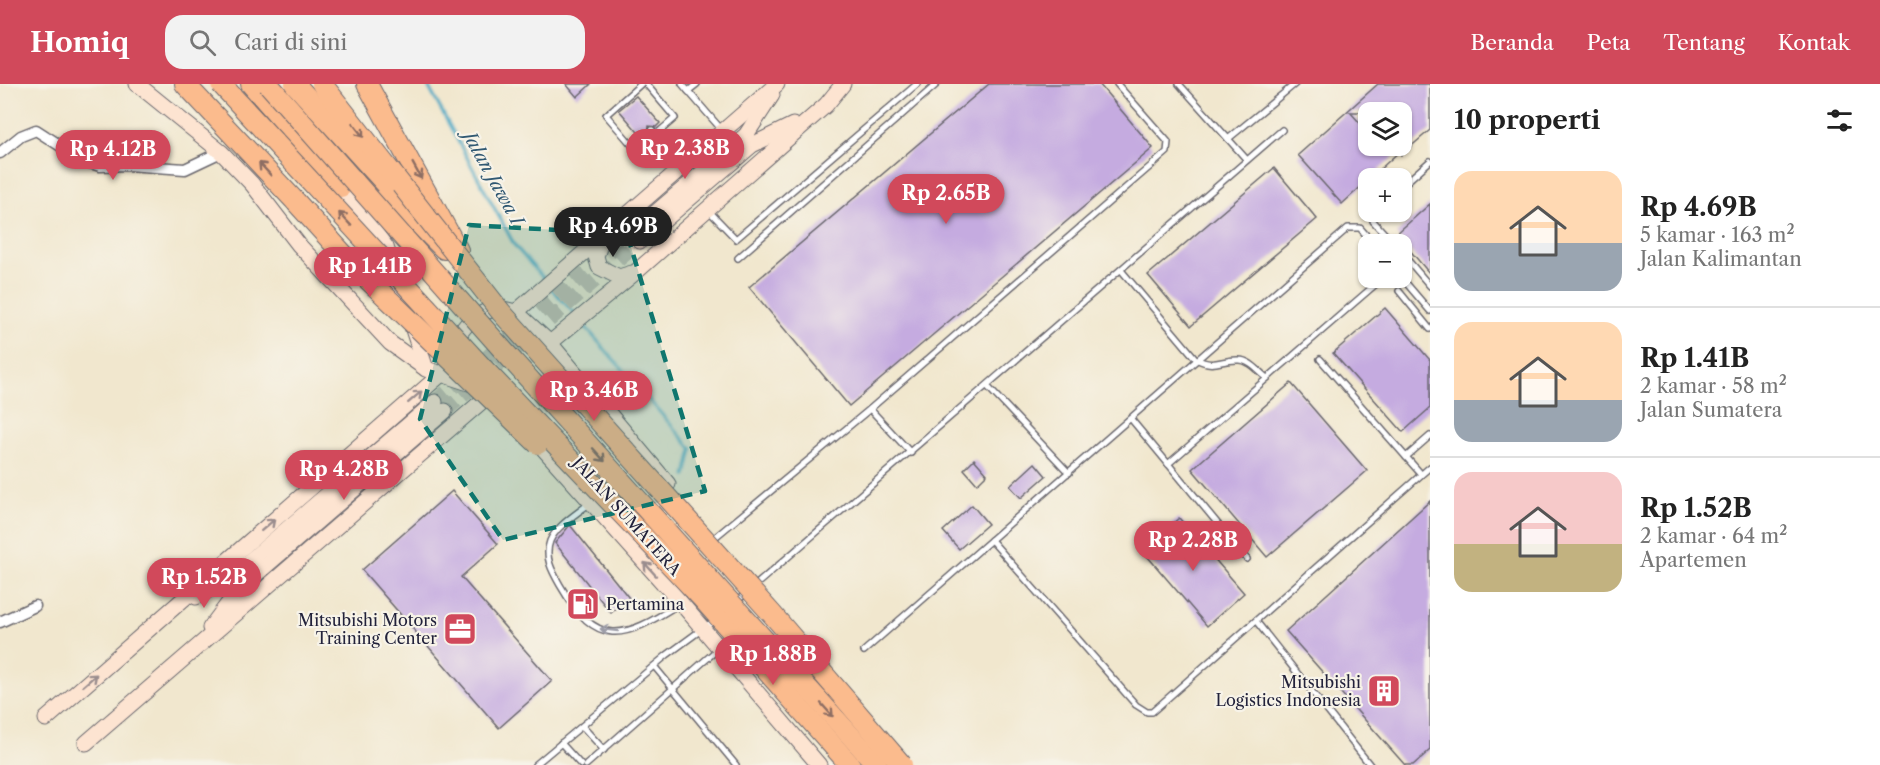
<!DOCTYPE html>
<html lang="id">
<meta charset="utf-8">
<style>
:root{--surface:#fff;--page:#f2f2f2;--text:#222;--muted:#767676;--line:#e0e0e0;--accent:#d1495b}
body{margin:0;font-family:"Libre Caslon Text",serif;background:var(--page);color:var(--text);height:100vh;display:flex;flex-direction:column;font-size:22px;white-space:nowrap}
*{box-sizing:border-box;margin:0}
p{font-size:20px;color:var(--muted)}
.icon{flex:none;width:33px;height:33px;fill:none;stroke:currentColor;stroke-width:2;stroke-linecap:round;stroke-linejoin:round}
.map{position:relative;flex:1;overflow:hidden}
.sheet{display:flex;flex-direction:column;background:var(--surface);width:450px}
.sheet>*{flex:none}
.buttons{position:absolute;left:1358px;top:18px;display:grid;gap:12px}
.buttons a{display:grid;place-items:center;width:54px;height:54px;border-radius:12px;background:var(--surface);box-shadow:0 2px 4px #0004;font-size:30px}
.price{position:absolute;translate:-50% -51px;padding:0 14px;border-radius:21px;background:var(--accent);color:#fff;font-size:20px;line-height:39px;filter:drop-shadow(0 2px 3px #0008)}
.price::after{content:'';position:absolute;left:50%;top:36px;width:18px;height:14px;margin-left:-9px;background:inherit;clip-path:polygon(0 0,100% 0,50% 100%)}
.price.active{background:#222;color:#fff}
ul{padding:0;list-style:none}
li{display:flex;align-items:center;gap:18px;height:150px;padding:0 24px}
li+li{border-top:2px solid var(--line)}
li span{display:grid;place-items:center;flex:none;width:168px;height:120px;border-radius:18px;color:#555}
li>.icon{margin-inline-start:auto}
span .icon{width:72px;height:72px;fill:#fffc;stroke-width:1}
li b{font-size:26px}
h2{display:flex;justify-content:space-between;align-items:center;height:72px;padding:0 24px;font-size:26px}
header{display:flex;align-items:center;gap:36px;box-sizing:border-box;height:84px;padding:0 30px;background:var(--accent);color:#fff}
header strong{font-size:28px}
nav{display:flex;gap:33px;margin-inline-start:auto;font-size:21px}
.search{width:420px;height:54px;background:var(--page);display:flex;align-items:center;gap:15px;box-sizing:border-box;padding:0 21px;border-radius:18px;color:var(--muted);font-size:22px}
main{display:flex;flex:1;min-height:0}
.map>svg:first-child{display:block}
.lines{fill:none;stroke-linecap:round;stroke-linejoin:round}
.stream{stroke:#45a8c5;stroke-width:3}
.building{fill:#c5abe0;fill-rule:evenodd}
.secondary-tunnel{stroke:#c8c0b1;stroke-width:15;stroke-dasharray:15 8;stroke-linecap:butt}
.lane-casing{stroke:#6a676e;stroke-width:8}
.street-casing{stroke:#6a676e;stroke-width:13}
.secondary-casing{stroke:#6a676e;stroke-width:17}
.highway-casing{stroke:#6a676e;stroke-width:22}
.lane{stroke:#fff;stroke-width:5}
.street{stroke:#fff;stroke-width:10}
.secondary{stroke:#fde4d1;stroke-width:15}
.highway{stroke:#fbbb8d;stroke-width:20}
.highway-bridge-casing{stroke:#6a676e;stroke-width:22;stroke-linecap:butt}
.highway-bridge{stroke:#fbbb8d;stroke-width:20}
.oneway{stroke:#8e6e64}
.oneway2{stroke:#9a8d8e}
.oneway3{stroke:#9c9ca7}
.marked{fill:#0f766e;fill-opacity:0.2;stroke:#0f766e;stroke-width:4.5;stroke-dasharray:12 8;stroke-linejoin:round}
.labels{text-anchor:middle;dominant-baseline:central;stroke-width:4.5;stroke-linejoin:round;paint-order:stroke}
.street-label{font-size:16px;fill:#22223b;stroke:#f7f3e8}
.poi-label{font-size:16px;fill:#22223b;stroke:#f7f3e8;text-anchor:end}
.water-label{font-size:18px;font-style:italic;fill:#305872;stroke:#f7f3e8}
</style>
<header>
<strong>Homiq</strong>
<div class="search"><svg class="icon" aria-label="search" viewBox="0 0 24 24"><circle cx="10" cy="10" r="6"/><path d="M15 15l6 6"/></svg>Cari di sini</div>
<nav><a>Beranda</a><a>Peta</a><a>Tentang</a><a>Kontak</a></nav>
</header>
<main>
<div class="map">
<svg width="1430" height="681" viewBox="0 0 1430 681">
<rect width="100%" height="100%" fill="#f7f3e8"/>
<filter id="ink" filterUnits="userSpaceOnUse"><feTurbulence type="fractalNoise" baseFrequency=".0167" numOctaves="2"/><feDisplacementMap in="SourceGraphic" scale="12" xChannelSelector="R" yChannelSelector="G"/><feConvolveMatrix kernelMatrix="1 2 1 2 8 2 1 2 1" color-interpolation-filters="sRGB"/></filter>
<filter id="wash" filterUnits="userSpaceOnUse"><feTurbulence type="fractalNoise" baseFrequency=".008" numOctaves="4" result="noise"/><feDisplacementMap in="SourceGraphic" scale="24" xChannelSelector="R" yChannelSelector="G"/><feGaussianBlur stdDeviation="1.35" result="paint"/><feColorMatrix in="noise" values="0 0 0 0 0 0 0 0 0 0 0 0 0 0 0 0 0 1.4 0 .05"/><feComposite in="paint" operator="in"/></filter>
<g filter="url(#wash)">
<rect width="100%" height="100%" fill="#f1e7ce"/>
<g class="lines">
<g class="stream">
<path d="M427,0L515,162L545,196"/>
<path d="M551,204L575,230"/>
<path d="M581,238L692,365L686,392"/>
<path d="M856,673L862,681"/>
</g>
</g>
<g id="blocks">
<g class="building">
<path d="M566,0H591L577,13Z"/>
<path d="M989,0H1099L1153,64L849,322L749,203Z"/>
<path d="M1378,0H1430V46L1401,71V66L1342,120L1298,71ZM1350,28H1401V62H1368V48Z"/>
<path d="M636,12L660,39L656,43L649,42L648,49L643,54L619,26Z"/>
<path d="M1274,84L1317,135L1191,242L1148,191Z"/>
<path d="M1430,120V190L1396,150Z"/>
<path d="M1385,224L1430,276V324L1403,348L1333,269Z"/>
<path d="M1291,299L1367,387L1267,473L1192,385Z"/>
<path d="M974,375L987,390L977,400L964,385Z"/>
<path d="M1035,379L1046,392L1021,414L1010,402Z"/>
<path d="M452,407L498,460L461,493L552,597L499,644L362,486Z"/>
<path d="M1430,417V666L1413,681H1405L1286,547Z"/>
<path d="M972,421L988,440L959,465L943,447Z"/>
<path d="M1179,434L1244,509L1207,542L1142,466Z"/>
<path d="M570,441L629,514L611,529L555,459Z"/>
</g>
</g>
</g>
<g filter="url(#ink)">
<use href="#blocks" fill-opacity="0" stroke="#6a676e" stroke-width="1.5"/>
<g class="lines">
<g class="secondary-tunnel">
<path d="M435,318L632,149"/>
<path d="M445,327L640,157"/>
</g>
<defs>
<g id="lane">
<path d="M641,0L606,31L637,67L675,34L646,0"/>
<path d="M682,0L721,45"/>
<path d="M1179,0L1247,76"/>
<path d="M688,7L697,0"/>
<path d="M652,46L682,80"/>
<path d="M1228,55L1295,0"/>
<path d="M1401,103L1430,77"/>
<path d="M708,126L736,155L917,0"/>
<path d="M1374,128L1373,137L1394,160"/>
<path d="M1401,168L1430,202"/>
<path d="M738,174L937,0"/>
<path d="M1121,186L1196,275C1216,285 1220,275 1239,276C1250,276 1259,288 1267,294"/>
<path d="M1401,193L1430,227"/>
<path d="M1399,207L1430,245"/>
<path d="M1320,275L1421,390"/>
<path d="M987,302L1069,389"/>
<path d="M870,325L1167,68L1168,58L1117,0"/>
<path d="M1131,335L1247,475"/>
<path d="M1406,373L1430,352"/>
<path d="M1168,380L1383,194"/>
<path d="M590,419C578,429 556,442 550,457C544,473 552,487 560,501C597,565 623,556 679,520"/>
<path d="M713,455L870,325L911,369"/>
<path d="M991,456L1136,621L1147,628H1152L1430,383"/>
<path d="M736,518L1282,46"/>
<path d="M1256,537L1370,681"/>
<path d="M864,567L1348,144H1360L1374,160"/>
<path d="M654,582L736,681"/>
<path d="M582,642L604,666"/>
<path d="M561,659L581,681"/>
<path d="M535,681L667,571L716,535"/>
<path d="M586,681L718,565"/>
</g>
<g id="street">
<path d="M0,69L21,52L36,46L84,77L100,82L127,81L185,85L221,68"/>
<path d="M0,538L35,522"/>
</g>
<g id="secondary">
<path d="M137,0L221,68L252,100L299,161L390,259L426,285L478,302"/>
<path d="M341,103L386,163L426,285"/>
<path d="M632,149L746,51L772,11"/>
<path d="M603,153L596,172L599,183L619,193L632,189"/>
<path d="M640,157L752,61L793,41"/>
<path d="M496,220L499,224L516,228L550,259L668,400"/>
<path d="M516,228L777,0"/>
<path d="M550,259L637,187L826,21L843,0"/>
<path d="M458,263L456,260C461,240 480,227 499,224"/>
<path d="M533,353L681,519L819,681"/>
<path d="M196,513L232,492L435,318"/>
<path d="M210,544L239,505L445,327"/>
<path d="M46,635L462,272"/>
<path d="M86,659L495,306"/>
</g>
<g id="highway">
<path d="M185,0L296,118"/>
<path d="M251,0L341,103"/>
<path d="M367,0L458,166"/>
<path d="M369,90L444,165"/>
</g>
</defs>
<use href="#lane" class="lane-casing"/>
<use href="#street" class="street-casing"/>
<use href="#secondary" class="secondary-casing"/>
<use href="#highway" class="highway-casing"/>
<use href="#lane" class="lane"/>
<use href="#street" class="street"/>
<use href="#secondary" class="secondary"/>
<use href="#highway" class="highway"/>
<defs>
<g id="highway-bridge">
<path d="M221,0L481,282L702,514L850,681"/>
<path d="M268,0L503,266L877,681"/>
<path d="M295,0L386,100"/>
<path d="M322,0L501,228L772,530L902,681"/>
<path d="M296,118L354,182L538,360"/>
</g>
</defs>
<use href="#highway-bridge" class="highway-bridge-casing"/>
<use href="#highway-bridge" class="highway-bridge"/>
</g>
<defs><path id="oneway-shaft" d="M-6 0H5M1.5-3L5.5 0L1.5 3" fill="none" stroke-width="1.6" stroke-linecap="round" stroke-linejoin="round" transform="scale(1.5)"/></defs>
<g class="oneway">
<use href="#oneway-shaft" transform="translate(358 46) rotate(52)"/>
<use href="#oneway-shaft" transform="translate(265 85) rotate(-133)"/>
<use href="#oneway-shaft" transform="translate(417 87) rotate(61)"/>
<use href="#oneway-shaft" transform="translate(345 135) rotate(-133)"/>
<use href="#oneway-shaft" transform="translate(599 371) rotate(48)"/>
<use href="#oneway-shaft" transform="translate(827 626) rotate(48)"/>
</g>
<g class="oneway2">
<use href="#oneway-shaft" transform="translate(415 313) rotate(-41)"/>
<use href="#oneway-shaft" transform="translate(268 441) rotate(-41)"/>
<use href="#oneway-shaft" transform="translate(650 485) rotate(-132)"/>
<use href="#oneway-shaft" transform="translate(90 596) rotate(-41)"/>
</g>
<use class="oneway3" href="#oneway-shaft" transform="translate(609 546) rotate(-173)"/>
</g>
<path class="marked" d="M469,141L627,150L705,407L503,456L420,335Z"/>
<defs>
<symbol id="fuel-square" viewBox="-11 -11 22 22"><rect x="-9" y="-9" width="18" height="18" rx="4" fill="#d1495b" stroke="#f7f3e8"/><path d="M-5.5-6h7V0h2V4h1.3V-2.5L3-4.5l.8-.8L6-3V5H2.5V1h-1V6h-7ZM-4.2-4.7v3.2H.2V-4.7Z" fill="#fff"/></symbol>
<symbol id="office-square" viewBox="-11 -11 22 22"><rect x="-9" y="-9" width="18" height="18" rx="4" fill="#d1495b" stroke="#f7f3e8"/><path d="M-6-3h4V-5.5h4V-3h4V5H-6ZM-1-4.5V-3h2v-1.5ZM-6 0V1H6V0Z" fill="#fff"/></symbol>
<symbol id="building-square" viewBox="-11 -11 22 22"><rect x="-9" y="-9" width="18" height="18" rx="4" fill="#d1495b" stroke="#f7f3e8"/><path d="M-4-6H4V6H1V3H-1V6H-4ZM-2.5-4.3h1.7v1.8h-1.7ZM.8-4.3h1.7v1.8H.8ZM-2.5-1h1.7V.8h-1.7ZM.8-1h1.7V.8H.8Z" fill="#fff"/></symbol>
</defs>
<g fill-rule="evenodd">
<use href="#fuel-square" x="564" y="501" width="38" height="38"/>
<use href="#office-square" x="441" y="526" width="38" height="38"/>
<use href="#building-square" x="1365" y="588" width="38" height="38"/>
</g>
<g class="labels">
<g class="street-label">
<text transform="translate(627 432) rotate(48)">JALAN SUMATERA</text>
</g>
<g class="poi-label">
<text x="606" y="520" text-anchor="start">Pertamina</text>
<text x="437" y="536">Mitsubishi Motors<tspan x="437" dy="18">Training Center</tspan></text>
<text x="1361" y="598">Mitsubishi<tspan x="1361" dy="18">Logistics Indonesia</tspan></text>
</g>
<g class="water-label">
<text transform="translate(493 94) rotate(61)">Jalan Jawa I</text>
</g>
</g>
</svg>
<div class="buttons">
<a><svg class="icon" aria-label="layers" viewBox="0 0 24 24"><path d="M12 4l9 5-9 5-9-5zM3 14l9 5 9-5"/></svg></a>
<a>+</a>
<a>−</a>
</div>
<b class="price" style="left:685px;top:96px">Rp 2.38B</b>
<b class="price" style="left:113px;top:97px">Rp 4.12B</b>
<b class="price" style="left:946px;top:141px">Rp 2.65B</b>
<b class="price active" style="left:613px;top:174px">Rp 4.69B</b>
<b class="price" style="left:370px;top:214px">Rp 1.41B</b>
<b class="price" style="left:594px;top:338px">Rp 3.46B</b>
<b class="price" style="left:344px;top:417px">Rp 4.28B</b>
<b class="price" style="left:1193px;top:488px">Rp 2.28B</b>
<b class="price" style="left:204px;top:525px">Rp 1.52B</b>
<b class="price" style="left:773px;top:602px">Rp 1.88B</b>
</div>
<section class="sheet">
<h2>10 properti<svg class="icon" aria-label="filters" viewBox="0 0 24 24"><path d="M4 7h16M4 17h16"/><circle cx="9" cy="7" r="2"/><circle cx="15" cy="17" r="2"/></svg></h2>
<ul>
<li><span style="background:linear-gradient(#ffd9b3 60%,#9aa5b1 0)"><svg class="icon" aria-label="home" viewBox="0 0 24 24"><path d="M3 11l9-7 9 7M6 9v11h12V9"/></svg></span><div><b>Rp 4.69B</b><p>5 kamar · 163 m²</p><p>Jalan Kalimantan</p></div></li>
<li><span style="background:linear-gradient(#ffd9b3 65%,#9aa5b1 0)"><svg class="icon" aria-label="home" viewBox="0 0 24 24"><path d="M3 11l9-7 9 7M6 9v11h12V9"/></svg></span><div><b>Rp 1.41B</b><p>2 kamar · 58 m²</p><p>Jalan Sumatera</p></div></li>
<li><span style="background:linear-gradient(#f6c9c9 60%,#c2b280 0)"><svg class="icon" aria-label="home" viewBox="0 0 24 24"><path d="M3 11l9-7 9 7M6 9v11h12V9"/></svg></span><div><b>Rp 1.52B</b><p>2 kamar · 64 m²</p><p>Apartemen</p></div></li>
</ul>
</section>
</main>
